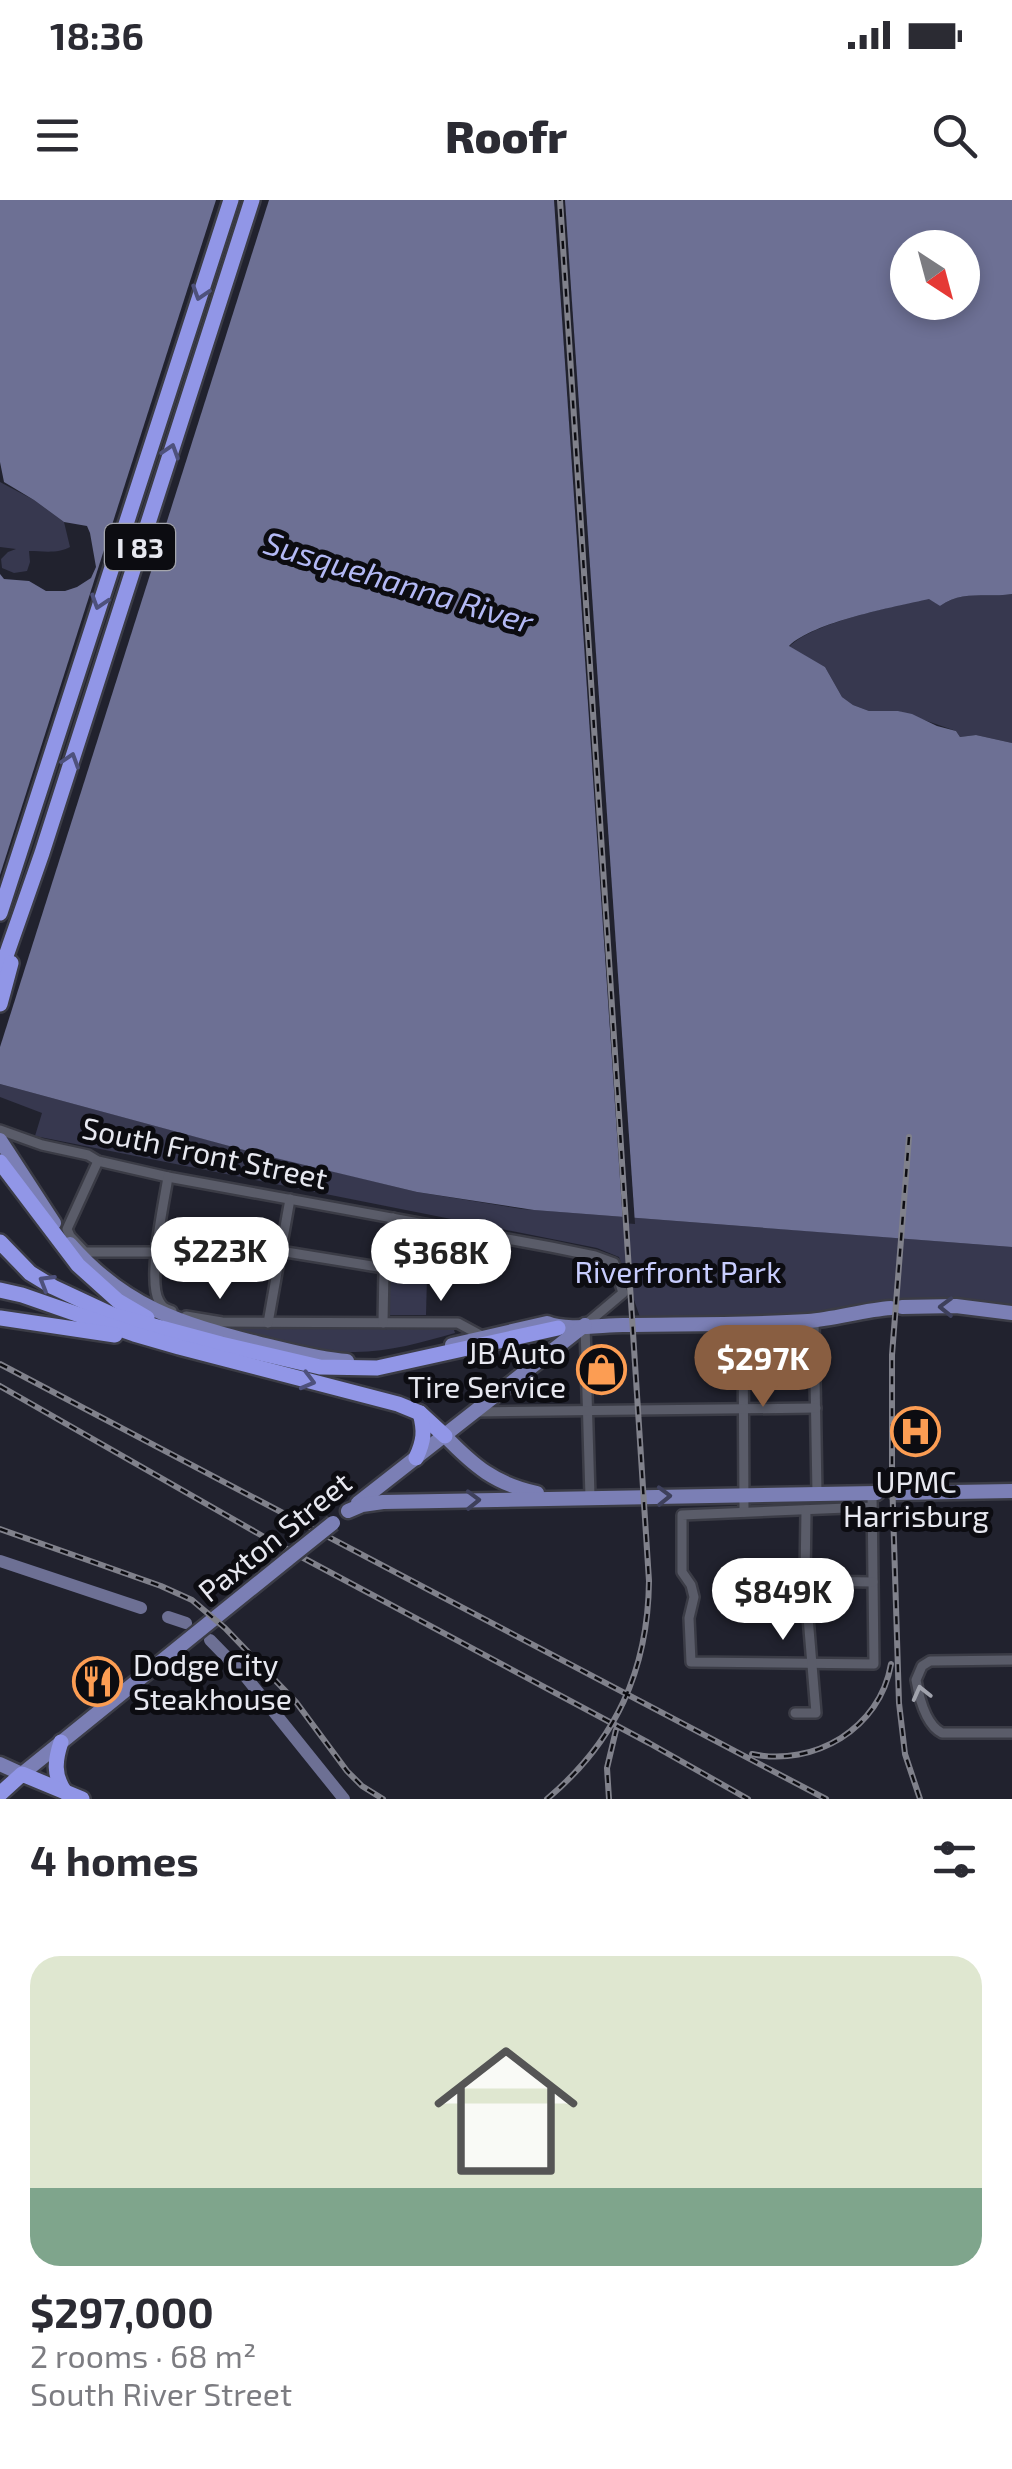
<!DOCTYPE html>
<meta charset="utf-8">
<style>
:root{--surface:#fff;--page:#f2f2f3;--text:#2b2b33;--muted:#7c7c81;--accent:#895e41}
body{margin:0;font-family:"Exo 2",sans-serif;background:var(--page);color:var(--text);height:100vh;display:flex;flex-direction:column;font-size:38px;white-space:nowrap}
*{box-sizing:border-box;margin:0}
p{font-size:32px;color:var(--muted)}
.icon{flex:none;width:55px;height:55px;fill:none;stroke:currentColor;stroke-width:2;stroke-linecap:round;stroke-linejoin:round}
.map{position:relative;height:1599px;overflow:hidden}
.drawer{display:flex;flex-direction:column;background:var(--surface);flex:1}
.drawer>*{flex:none}
.needle{width:65px;rotate:144deg}
.fabs{position:absolute;left:890px;top:30px;display:grid;gap:20px}
.fabs a{display:grid;place-items:center;width:90px;height:90px;border-radius:50%;background:var(--surface);box-shadow:0 5px 15px #0003;font-size:50px}
.price{position:absolute;translate:-50% -85px;padding:0 22px;border-radius:35px;background:#fff;color:#222;font-size:32px;line-height:65px;filter:drop-shadow(0 2px 5px #0008)}
.price::after{content:'';position:absolute;left:50%;top:60px;width:30px;height:22px;margin-left:-15px;background:inherit;clip-path:polygon(0 0,100% 0,50% 100%)}
.price.active{background:var(--accent);color:#fff}
ul{padding:0;list-style:none}
li{display:grid;align-content:center;gap:20px;height:530px;padding:0 30px}
li span{display:grid;place-items:center;height:310px;border-radius:30px;color:#555}
li>.icon{margin-inline-start:auto}
span .icon{width:180px;height:180px;fill:#fffc;stroke-width:1}
li b{font-size:42px}
h2{display:flex;justify-content:space-between;align-items:center;height:120px;padding:0 30px;font-size:42px}
.status{display:flex;justify-content:space-between;align-items:center;height:70px;padding:0 50px;background:var(--surface);direction:ltr}
.status svg{height:28px;fill:currentColor}
header{display:flex;justify-content:space-between;align-items:center;height:130px;padding:0 30px;background:var(--surface);font-size:45px;font-weight:800}
.map>svg:first-child{display:block}
.green{fill:#37384f}
.water{fill:#6d7094;fill-rule:evenodd}
.pier{fill:#21222e}
.lines{fill:none;stroke-linecap:round;stroke-linejoin:round}
.river{stroke:#6d7094;stroke-width:12}
.street-casing{stroke:#3b3c46;stroke-width:14}
.primary-casing{stroke:#3b3c46;stroke-width:19}
.highway-casing{stroke:#3b3c46;stroke-width:20}
.street{stroke:#5a5c69;stroke-width:9}
.primary{stroke:#7b7fb5;stroke-width:14}
.highway{stroke:#9196e7;stroke-width:15}
.rail-casing{stroke:#80818b;stroke-width:6}
.rail{stroke:#0c0c11;stroke-width:2.5;stroke-dasharray:8;stroke-linecap:butt}
.primary-bridge-casing{stroke:#3b3c46;stroke-width:19;stroke-linecap:butt}
.primary-bridge{stroke:#7b7fb5;stroke-width:14}
.oneway{stroke:#4e517c}
.oneway2{stroke:#3e405b}
.oneway3{stroke:#a0a2ac}
.labels{text-anchor:middle;dominant-baseline:central;stroke-width:10;stroke-linejoin:round;paint-order:stroke}
.shield{fill:#0c0c11;stroke:#a5a6ad;stroke-width:2.5}
.shield-label{font-size:28px;font-weight:bold;fill:#e7e8f0}
.street-label{font-size:30px;fill:#e7e8f0;stroke:#0c0c11}
.park-label{font-size:30px;fill:#c8cdfe;stroke:#0c0c11}
.poi-label{font-size:30px;fill:#e7e8f0;stroke:#0c0c11;text-anchor:end}
.water-label{font-size:32px;font-style:italic;fill:#b3b9f5;stroke:#0c0c11}
</style>
<div class="status"><b>18:36</b><svg viewBox="0 0 49 12"><path d="M0 12V9h3v3zM5 12V6h3v6zM10 12V3h3v9zM15 12V0h3v12zM26 1h20v11H26zM47 4h2v5h-2z"/></svg></div>
<header><svg class="icon" aria-label="menu" viewBox="0 0 24 24"><path d="M4 6h16M4 12h16M4 18h16"/></svg>Roofr<svg class="icon" aria-label="search" viewBox="0 0 24 24"><circle cx="10" cy="10" r="6"/><path d="M15 15l6 6"/></svg></header>
<div class="map">
<svg width="1012" height="1599" viewBox="0 0 1012 1599">
<rect width="100%" height="100%" fill="#21222e"/>
<g class="green">
<path d="M0,282L34,300L64,322L70,347C58,354 42,351 29,351L30,362L27,371L14,373L2,368L1,359L8,352L16,349L0,347Z"/>
<path d="M1012,394V543L976,535L960,537L956,531L898,511H869L853,505L842,497L825,467L789,447C813,422 894,407 929,398L940,406C962,390 987,398 1012,394Z"/>
<path d="M0,884L234,947L417,992L522,1009L1012,1047V1106L908,1100L878,1102L814,1113L695,1120H641L619,1057L597,1048L35,936L42,913L0,897Z"/>
<path d="M390,1075L427,1077L426,1115H390Z"/>
<path d="M216,1123L453,1127L455,1133C422,1142 390,1152 355,1152C312,1153 261,1134 217,1127Z"/>
</g>
<path class="water" d="M0,0H1012V394C987,398 962,390 940,406L929,399C894,407 813,422 789,446L825,467L842,497L853,505L869,511H898L912,514L937,526L956,531L960,537L976,535L1012,543V1047L534,1010L417,992L259,954L0,884V374L4,379L29,381L46,391H65L77,387L91,378L96,367L90,333L87,326L64,322L34,300L4,282L0,262ZM908,48H962V102H908Z"/>
<g class="pier">
<path d="M216,0H269L0,847V675Z"/>
<path d="M554,0H565L635,1024L623,1023Z"/>
</g>
<g class="lines">
<g class="river">
<path d="M0,1361L141,1408"/>
<path d="M168,1417L186,1423"/>
<path d="M210,1440L245,1476L344,1599"/>
</g>
<defs>
<g id="street">
<path d="M0,930L42,945L88,955L98,961L168,977L551,1047L595,1056L614,1063L623,1093L585,1125L590,1297"/>
<path d="M98,961L67,1029L70,1036L85,1052H286L384,1068"/>
<path d="M168,977C164,1003 147,1080 159,1101C163,1108 165,1108 172,1111"/>
<path d="M186,1116L222,1122L458,1123L482,1136"/>
<path d="M814,1121L817,1294"/>
<path d="M268,1123L290,999"/>
<path d="M383,1123L384,1068L393,1018"/>
<path d="M743,1125L744,1312"/>
<path d="M475,1212L816,1208"/>
<path d="M871,1307L682,1315V1372L691,1385L694,1397L689,1418L691,1462L874,1464L872,1293"/>
<path d="M805,1381L873,1382"/>
<path d="M1012,1460L930,1461L922,1466L916,1480C919,1497 926,1525 942,1533H1012"/>
<path d="M795,1513H816L805,1381L806,1310"/>
</g>
<g id="primary">
<path d="M0,940L54,1023"/>
<path d="M70,1044C125,1107 179,1123 257,1143C287,1150 317,1159 347,1161"/>
<path d="M902,1107L956,1106L1012,1113"/>
<path d="M452,1145L547,1123C565,1131 602,1125 623,1125C685,1124 746,1125 808,1121C835,1119 863,1110 891,1108"/>
<path d="M445,1236C474,1266 495,1284 537,1293"/>
<path d="M896,1293L1012,1291"/>
<path d="M358,1303L585,1125"/>
<path d="M348,1311L362,1305L383,1302L877,1293"/>
<path d="M0,1564L22,1574L288,1359"/>
</g>
<g id="highway">
<path d="M0,713L231,0"/>
<path d="M0,773L42,653L252,0"/>
<path d="M0,804L11,763"/>
<path d="M0,962L78,1065L118,1101L147,1118"/>
<path d="M0,1042L30,1073L53,1087L113,1115L221,1144L320,1167L377,1168L558,1128"/>
<path d="M0,1090L22,1095L134,1134L179,1147L398,1204L420,1213L445,1236"/>
<path d="M0,1118L115,1135"/>
<path d="M416,1258C424,1241 425,1231 420,1213"/>
<path d="M61,1542C55,1560 53,1575 65,1592"/>
<path d="M0,1594L22,1574L82,1599"/>
</g>
</defs>
<use href="#street" class="street-casing"/>
<use href="#primary" class="primary-casing"/>
<use href="#highway" class="highway-casing"/>
<use href="#street" class="street"/>
<use href="#primary" class="primary"/>
<use href="#highway" class="highway"/>
<defs>
<g id="rail">
<path d="M909,937L892,1155V1277L899,1503L905,1554L920,1599"/>
<path d="M0,1164L826,1599"/>
<path d="M0,1186L266,1338L649,1543L748,1599"/>
<path d="M0,1329L161,1386L192,1400L225,1428L296,1502L347,1571L362,1586L383,1599"/>
<path d="M752,1554C814,1567 880,1529 891,1464"/>
<path d="M547,1599C616,1541 648,1470 649,1381L560,0"/>
<path d="M609,1599L607,1568L616,1530"/>
</g>
</defs>
<use href="#rail" class="rail-casing"/>
<use href="#rail" class="rail"/>
<defs>
<path id="primary-bridge" d="M288,1359L333,1323"/>
</defs>
<use href="#primary-bridge" class="primary-bridge-casing"/>
<use href="#primary-bridge" class="primary-bridge"/>
</g>
<defs><path id="oneway-chevron" d="M-2-3.5L2.5 0L-2 3.5" fill="none" stroke-width="1.6" stroke-linecap="round" stroke-linejoin="round" transform="scale(2.5)"/></defs>
<g class="oneway">
<use href="#oneway-chevron" transform="translate(200 93) rotate(108)"/>
<use href="#oneway-chevron" transform="translate(171 251) rotate(-72)"/>
<use href="#oneway-chevron" transform="translate(99 402) rotate(108)"/>
<use href="#oneway-chevron" transform="translate(71 560) rotate(-72)"/>
<use href="#oneway-chevron" transform="translate(46 1082) rotate(-149)"/>
<use href="#oneway-chevron" transform="translate(308 1181) rotate(15)"/>
</g>
<g class="oneway2">
<use href="#oneway-chevron" transform="translate(946 1107) rotate(-179)"/>
<use href="#oneway-chevron" transform="translate(664 1296) rotate(-1)"/>
<use href="#oneway-chevron" transform="translate(473 1300) rotate(-1)"/>
</g>
<use class="oneway3" href="#oneway-chevron" transform="translate(921 1493) rotate(-104)"/>
<defs>
<symbol id="shop-ring" viewBox="-11 -11 22 22"><circle r="9.5" fill="#0c0c11" stroke="#fc9d53" stroke-width="1.5"/><path d="M-5-2.5h2.3a2.7 3.5 0 0 1 5.4 0H5L5.5 6h-11ZM-1.5-2.5h3a1.5 2.3 0 0 0-3 0Z" fill="#fc9d53"/></symbol>
<symbol id="hospital-ring" viewBox="-11 -11 22 22"><circle r="9.5" fill="#0c0c11" stroke="#fc9d53" stroke-width="1.5"/><path d="M-5-5h3v3.5h4V-5h3V5h-3V1.5h-4V5h-3Z" fill="#fc9d53"/></symbol>
<symbol id="restaurant-ring" viewBox="-11 -11 22 22"><circle r="9.5" fill="#0c0c11" stroke="#fc9d53" stroke-width="1.5"/><path d="M-5-6h1v4h1v-4h1v4h1v-4h1v5L-1.5 .5V6h-2V.5L-5-1ZM5-6V6H3V1.5H1.5Q1.5-4 5-6Z" fill="#fc9d53"/></symbol>
</defs>
<g fill-rule="evenodd">
<use href="#shop-ring" x="574" y="1142" width="55" height="55"/>
<use href="#hospital-ring" x="888" y="1204" width="55" height="55"/>
<use href="#restaurant-ring" x="70" y="1454" width="55" height="55"/>
</g>
<g class="labels">
<rect class="shield" x="105" y="324" width="70" height="46" rx="8"/>
<g class="shield-label">
<text x="140" y="347">I 83</text>
</g>
<g class="street-label">
<text transform="translate(205 952) rotate(12)">South Front Street</text>
<text transform="translate(274 1336) rotate(-39)">Paxton Street</text>
</g>
<g class="park-label">
<text x="678" y="1071">Riverfront Park</text>
</g>
<g class="poi-label">
<text x="566" y="1152">JB Auto<tspan x="566" dy="34">Tire Service</tspan></text>
<text x="916" y="1281" text-anchor="middle">UPMC<tspan x="916" dy="34">Harrisburg</tspan></text>
<text x="133" y="1464" text-anchor="start">Dodge City<tspan x="133" dy="34">Steakhouse</tspan></text>
</g>
<g class="water-label">
<text transform="translate(399 381) rotate(17)">Susquehanna River</text>
</g>
</g>
</svg>
<div class="fabs">
<a><svg class="needle" viewBox="-14 -14 28 28"><path d="M0-13l5 13h-10z" fill="#e53935"/><path d="M0 13l5-13h-10z" fill="#7c7c81"/></svg></a>
</div>
<b class="price" style="left:220px;top:1102px">$223K</b>
<b class="price" style="left:441px;top:1104px">$368K</b>
<b class="price active" style="left:763px;top:1210px">$297K</b>
<b class="price" style="left:783px;top:1443px">$849K</b>
</div>
<section class="drawer">
<h2>4 homes<svg class="icon" aria-label="filters" viewBox="0 0 24 24"><path d="M4 7h16M4 17h16"/><circle cx="9" cy="7" r="2"/><circle cx="15" cy="17" r="2"/></svg></h2>
<ul>
<li><span style="background:linear-gradient(#dfe7d0 75%,#7fa58c 0)"><svg class="icon" aria-label="home" viewBox="0 0 24 24"><path d="M3 11l9-7 9 7M6 9v11h12V9"/></svg></span><div><b>$297,000</b><p>2 rooms · 68 m²</p><p>South River Street</p></div></li>
</ul>
</section>
